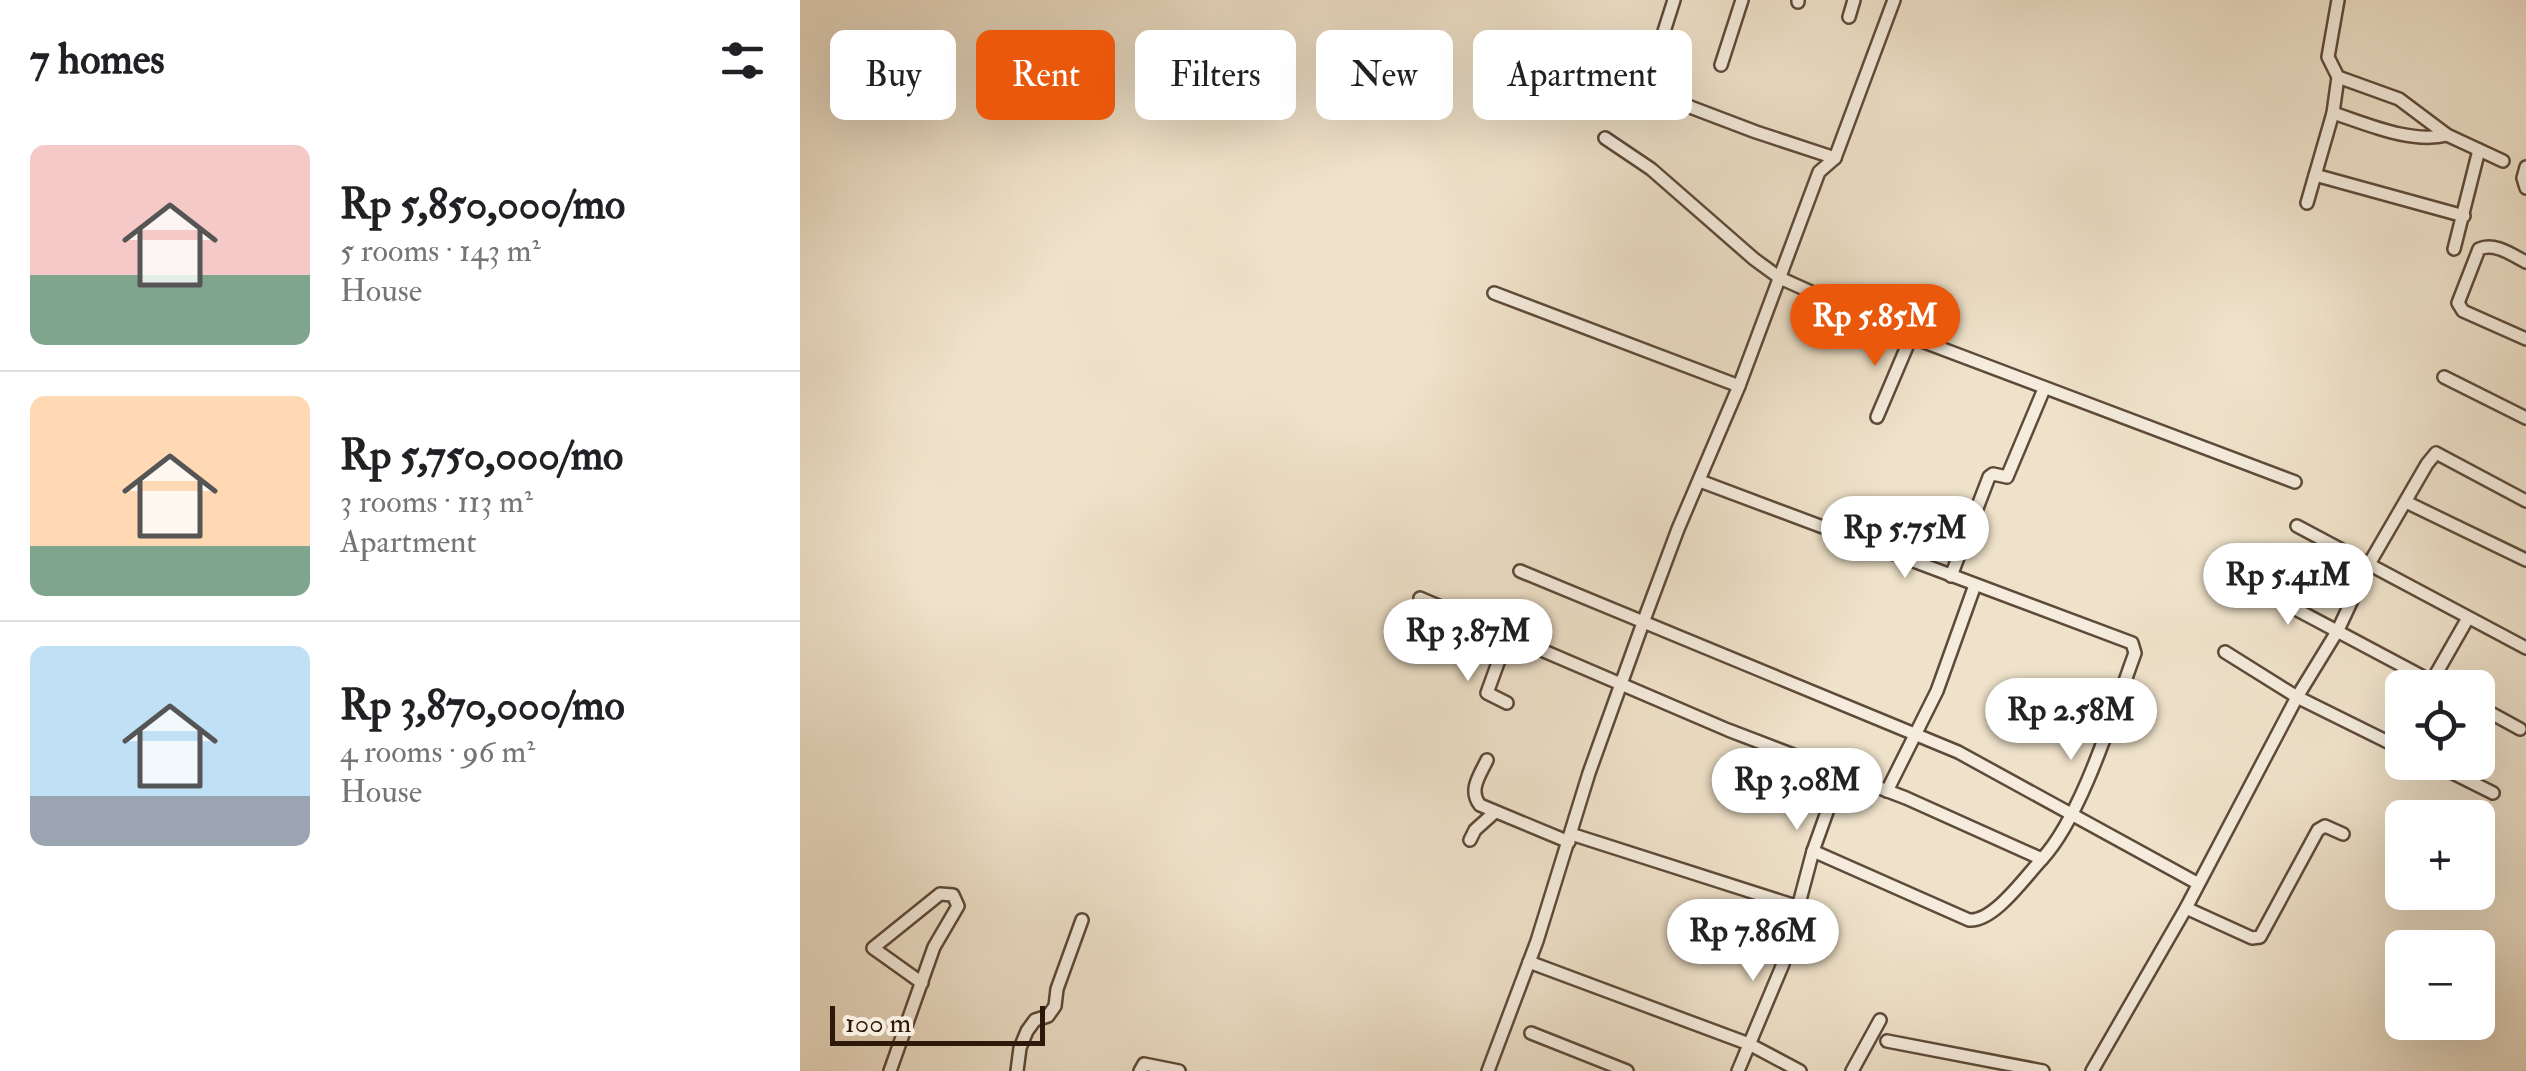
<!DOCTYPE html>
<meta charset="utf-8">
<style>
:root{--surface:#fff;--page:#f6f6f6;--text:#202124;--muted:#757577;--line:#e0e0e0;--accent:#ea580c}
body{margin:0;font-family:"IM FELL Double Pica",serif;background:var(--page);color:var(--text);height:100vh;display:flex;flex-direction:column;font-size:38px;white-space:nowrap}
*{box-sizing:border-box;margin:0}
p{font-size:32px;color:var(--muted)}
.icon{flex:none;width:55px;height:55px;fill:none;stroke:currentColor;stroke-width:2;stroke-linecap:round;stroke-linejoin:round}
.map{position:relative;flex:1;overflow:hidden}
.panel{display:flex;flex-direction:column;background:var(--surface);width:800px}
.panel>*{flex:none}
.banner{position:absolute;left:30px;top:30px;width:950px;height:90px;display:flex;gap:20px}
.tools{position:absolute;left:1585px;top:670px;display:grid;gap:20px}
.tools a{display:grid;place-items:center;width:110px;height:110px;border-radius:15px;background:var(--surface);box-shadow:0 10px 40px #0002;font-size:50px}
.scale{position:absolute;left:30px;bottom:25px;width:215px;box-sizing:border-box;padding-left:10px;border:5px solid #2e1809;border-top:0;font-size:28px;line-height:35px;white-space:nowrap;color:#2e1809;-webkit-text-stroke:8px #f5ecdd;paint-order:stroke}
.price{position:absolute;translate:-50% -85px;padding:0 22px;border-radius:35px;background:#fff;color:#222;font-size:32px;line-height:65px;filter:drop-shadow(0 2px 5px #0008)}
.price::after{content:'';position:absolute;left:50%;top:60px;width:30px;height:22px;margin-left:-15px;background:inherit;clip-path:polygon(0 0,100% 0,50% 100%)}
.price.active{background:var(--accent);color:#fff}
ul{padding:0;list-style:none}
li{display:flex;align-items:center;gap:30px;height:250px;padding:0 30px}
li+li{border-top:2px solid var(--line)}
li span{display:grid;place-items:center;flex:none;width:280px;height:200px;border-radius:15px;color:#555}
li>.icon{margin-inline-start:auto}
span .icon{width:120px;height:120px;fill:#fffc;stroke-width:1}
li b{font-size:42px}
h2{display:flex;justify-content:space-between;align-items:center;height:120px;padding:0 30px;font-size:42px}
.chip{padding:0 35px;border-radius:15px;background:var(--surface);box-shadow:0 10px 40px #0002;font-size:35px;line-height:90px}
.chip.active{background:var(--accent);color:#fff}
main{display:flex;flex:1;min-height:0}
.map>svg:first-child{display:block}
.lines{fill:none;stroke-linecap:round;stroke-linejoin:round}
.street-casing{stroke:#5e4a39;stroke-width:16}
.street{stroke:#f5ecdd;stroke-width:11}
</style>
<main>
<section class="panel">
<h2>7 homes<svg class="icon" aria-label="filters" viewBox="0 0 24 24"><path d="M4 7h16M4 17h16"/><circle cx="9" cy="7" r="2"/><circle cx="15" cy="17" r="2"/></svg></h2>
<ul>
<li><span style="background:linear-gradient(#f6c9c9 65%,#7fa58c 0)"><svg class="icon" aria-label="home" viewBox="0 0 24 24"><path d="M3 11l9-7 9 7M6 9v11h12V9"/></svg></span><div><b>Rp 5,850,000/mo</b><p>5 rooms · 143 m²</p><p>House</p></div></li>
<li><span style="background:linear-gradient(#ffd9b3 75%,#7fa58c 0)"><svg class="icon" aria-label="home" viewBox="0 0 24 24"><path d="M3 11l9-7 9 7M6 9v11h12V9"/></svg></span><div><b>Rp 5,750,000/mo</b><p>3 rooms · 113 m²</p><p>Apartment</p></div></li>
<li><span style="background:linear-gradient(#bfe0f5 75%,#9aa5b1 0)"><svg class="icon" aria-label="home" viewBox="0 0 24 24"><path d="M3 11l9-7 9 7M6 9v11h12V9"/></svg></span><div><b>Rp 3,870,000/mo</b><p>4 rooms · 96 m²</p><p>House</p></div></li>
</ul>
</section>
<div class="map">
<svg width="1726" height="1071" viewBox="0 0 1726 1071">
<rect width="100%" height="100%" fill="#efe2ca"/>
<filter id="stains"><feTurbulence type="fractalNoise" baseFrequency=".002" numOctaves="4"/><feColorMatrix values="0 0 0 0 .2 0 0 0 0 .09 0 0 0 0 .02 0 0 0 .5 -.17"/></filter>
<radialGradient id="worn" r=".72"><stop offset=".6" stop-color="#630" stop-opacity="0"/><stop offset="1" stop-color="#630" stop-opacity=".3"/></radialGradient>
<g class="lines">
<defs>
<g id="street">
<path d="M998,2V0"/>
<path d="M1049,17L1054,0"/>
<path d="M860,44L874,0"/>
<path d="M921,65L942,0"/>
<path d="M1538,77L1599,99L1647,135L1703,161"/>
<path d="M848,91L956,132L1035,158"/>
<path d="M1533,113C1567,124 1611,144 1647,135"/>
<path d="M805,138L851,169L954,259L980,278L1111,337L1495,482"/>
<path d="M1726,167L1723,178L1726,188"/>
<path d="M1515,175L1664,216"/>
<path d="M1507,203L1533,113L1538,77L1528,57L1538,0"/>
<path d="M1654,249L1679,150"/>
<path d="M1726,262C1712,255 1695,242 1679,249L1658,303L1663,311L1726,339"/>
<path d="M694,293L939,386"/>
<path d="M1644,377L1726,418"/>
<path d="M1077,417L1111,337"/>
<path d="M1606,502L1726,560"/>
<path d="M1497,526L1726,648"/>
<path d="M720,571L1158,752L1397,883"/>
<path d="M1151,576L1189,477L1193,474L1207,477L1244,389"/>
<path d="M1458,589L1644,688"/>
<path d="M620,598L928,730L1106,798L1242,859C1282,816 1314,710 1335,653L1332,643L900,481"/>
<path d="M1425,652L1497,697L1602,749"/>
<path d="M1632,681L1668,618"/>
<path d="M707,703L687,693L707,638"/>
<path d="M1256,705L1307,729"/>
<path d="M1678,706L1720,729"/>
<path d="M687,760C680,775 668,790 680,805L769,842"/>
<path d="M1631,762L1693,793"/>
<path d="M1087,791L1137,691L1175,585"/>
<path d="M771,834L999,907"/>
<path d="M670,840L675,830L695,812"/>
<path d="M1013,851L1169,920C1194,922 1225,877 1242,859"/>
<path d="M1386,908L1452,938L1460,937L1518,830L1525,826L1543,834"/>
<path d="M729,962L949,1044L1000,1071"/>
<path d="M731,1033L827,1071"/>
<path d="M1087,1041L1243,1071"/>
<path d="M90,1071L134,947L158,906L153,895L140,894L73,948L122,983"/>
<path d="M217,1071L220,1048L227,1031L235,1020L248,1016L255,1006L257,989L282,920"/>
<path d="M340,1071L344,1064L379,1071"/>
<path d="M688,1071L737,941L789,773L844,620L878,529L939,386L1019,172L1035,158L1094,0"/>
<path d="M938,1071L983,964L1013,851L1041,773"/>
<path d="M1052,1071L1080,1020"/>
<path d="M1292,1071L1386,908L1497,697L1538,630L1569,564L1627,464L1636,453L1726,501"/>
</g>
</defs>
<use href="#street" class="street-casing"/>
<use href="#street" class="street"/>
</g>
<rect width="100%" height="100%" filter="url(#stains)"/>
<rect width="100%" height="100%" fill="url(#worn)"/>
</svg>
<div class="tools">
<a><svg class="icon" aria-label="locate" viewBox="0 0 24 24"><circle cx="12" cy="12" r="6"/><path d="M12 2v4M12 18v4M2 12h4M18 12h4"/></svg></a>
<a>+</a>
<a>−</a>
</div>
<div class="scale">100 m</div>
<b class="price active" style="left:1075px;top:369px">Rp 5.85M</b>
<b class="price" style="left:1105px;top:581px">Rp 5.75M</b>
<b class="price" style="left:1488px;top:628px">Rp 5.41M</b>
<b class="price" style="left:668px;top:684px">Rp 3.87M</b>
<b class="price" style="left:1271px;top:763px">Rp 2.58M</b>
<b class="price" style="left:997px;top:833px">Rp 3.08M</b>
<b class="price" style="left:953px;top:984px">Rp 7.86M</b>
<div class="banner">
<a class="chip">Buy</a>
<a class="chip active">Rent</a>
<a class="chip">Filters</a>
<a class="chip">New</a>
<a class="chip">Apartment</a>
</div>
</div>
</main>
